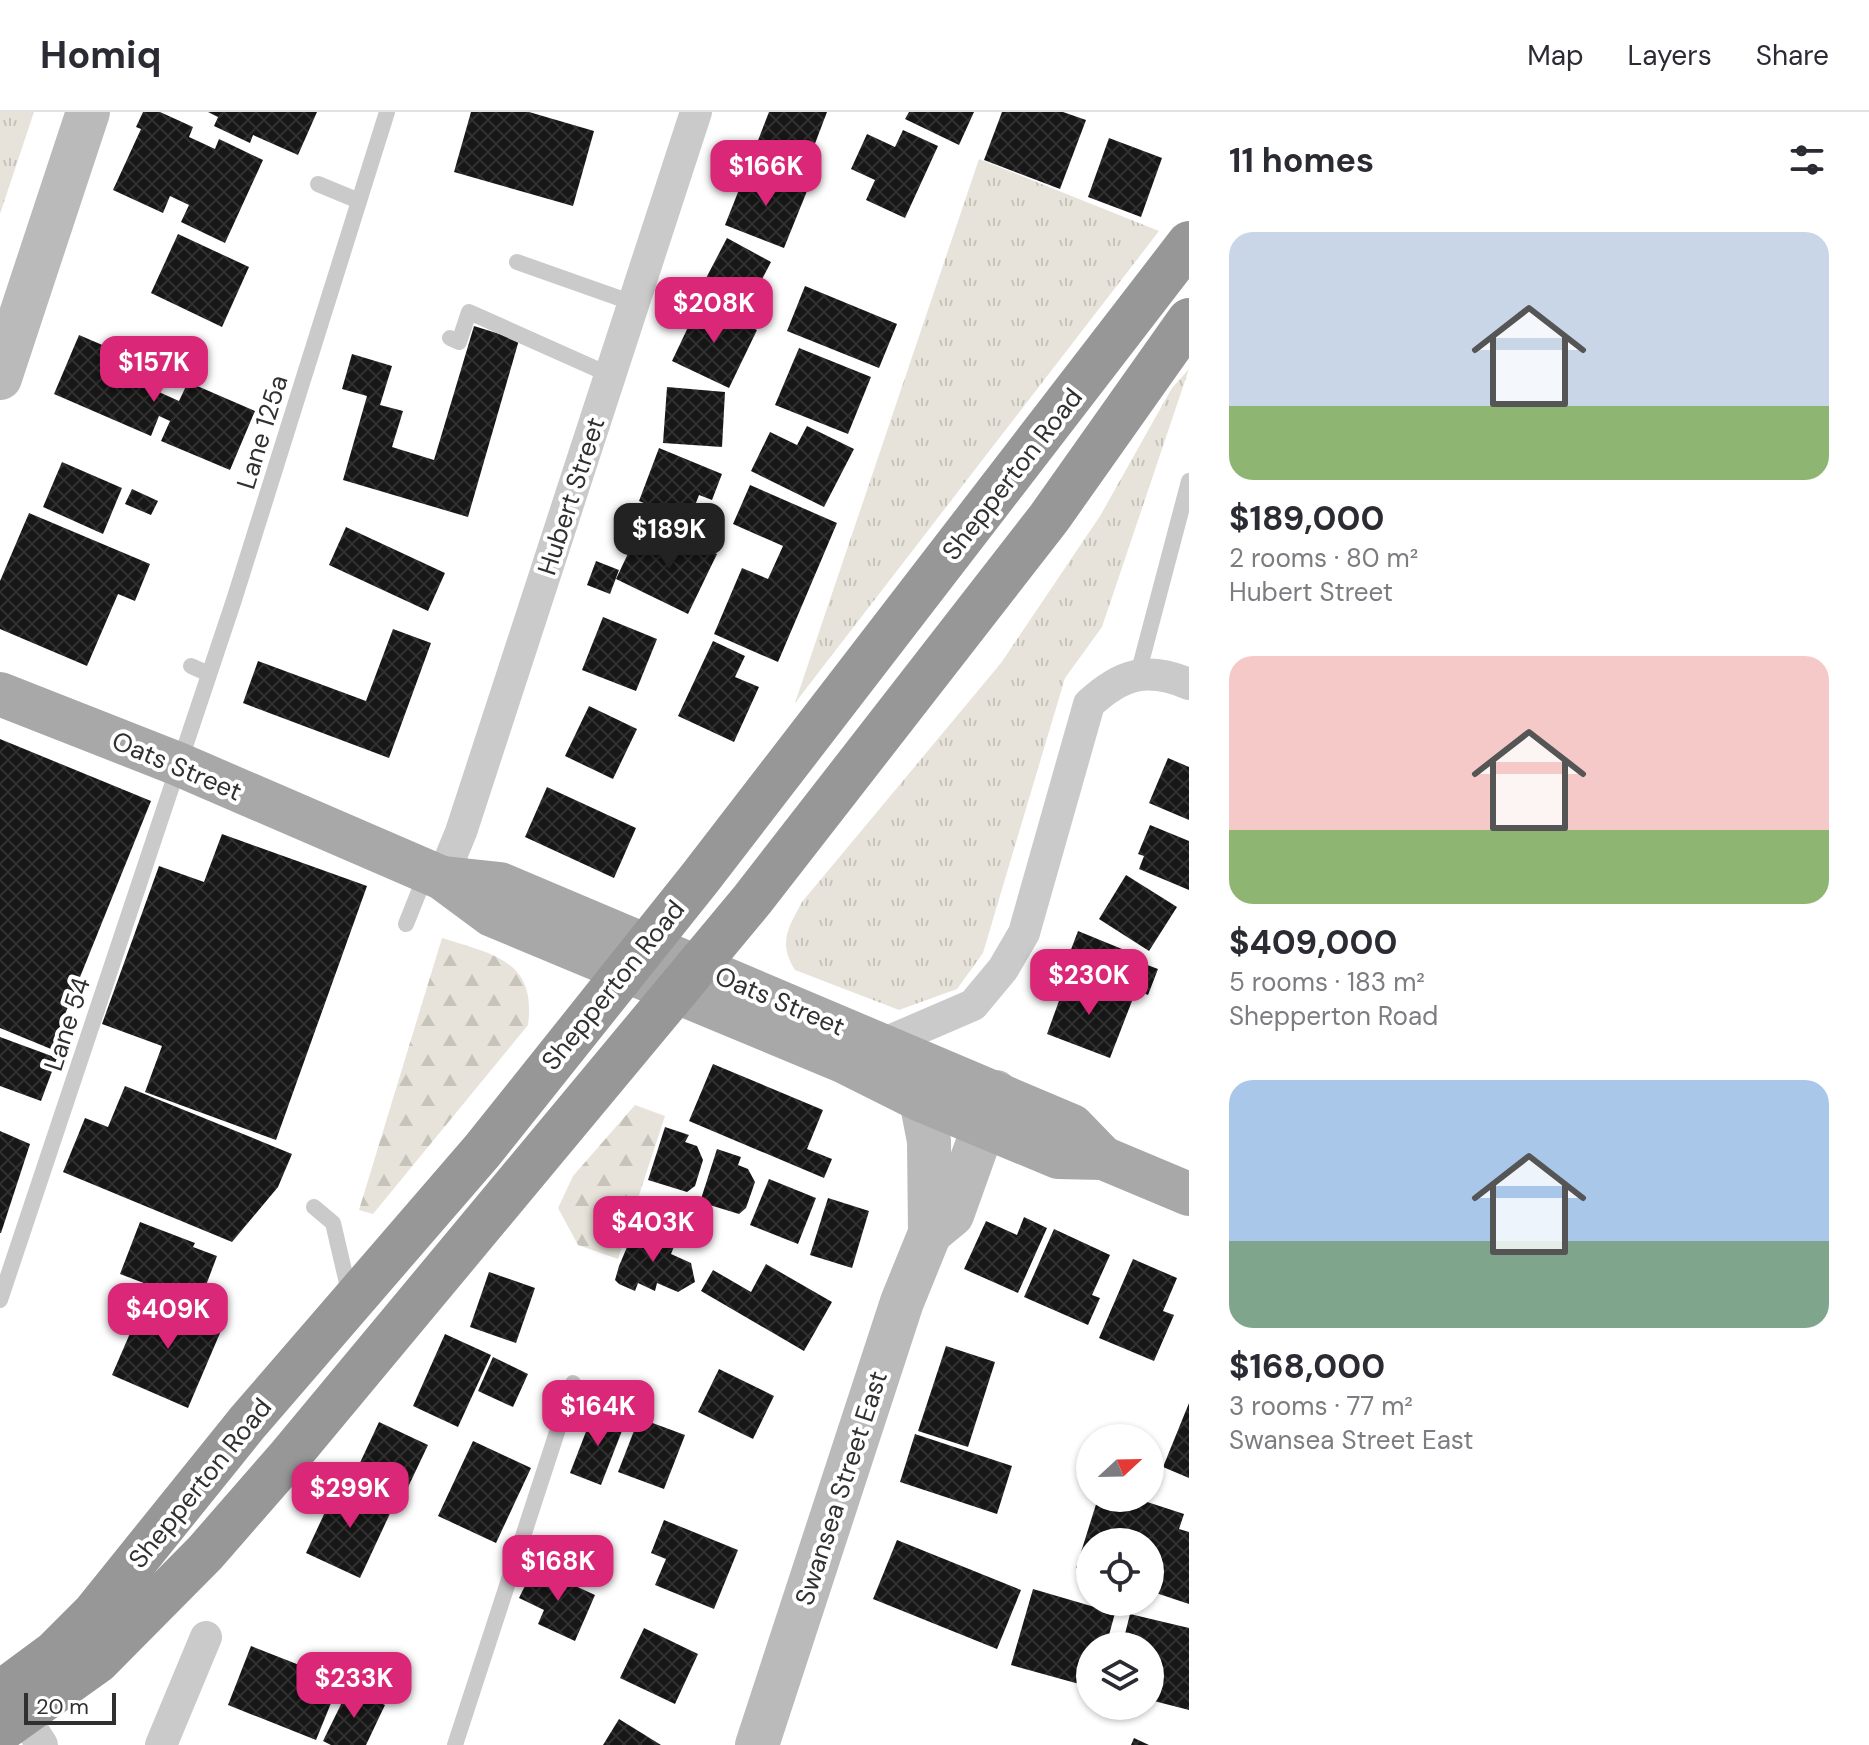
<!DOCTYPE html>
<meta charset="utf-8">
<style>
:root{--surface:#fff;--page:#f7f7f7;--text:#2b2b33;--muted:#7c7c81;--line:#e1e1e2;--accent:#db2777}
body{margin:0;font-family:"DM Sans",sans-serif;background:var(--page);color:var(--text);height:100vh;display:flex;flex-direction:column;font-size:30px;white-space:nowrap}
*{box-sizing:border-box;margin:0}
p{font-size:26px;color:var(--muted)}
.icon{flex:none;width:44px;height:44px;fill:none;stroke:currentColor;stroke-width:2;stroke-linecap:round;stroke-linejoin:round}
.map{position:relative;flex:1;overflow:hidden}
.side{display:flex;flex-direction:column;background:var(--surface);width:680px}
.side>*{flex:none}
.needle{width:52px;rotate:68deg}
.fabs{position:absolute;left:1076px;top:1312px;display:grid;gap:16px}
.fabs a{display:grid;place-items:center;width:88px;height:88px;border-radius:50%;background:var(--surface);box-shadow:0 2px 6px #0004;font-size:40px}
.scale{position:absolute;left:24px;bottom:20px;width:92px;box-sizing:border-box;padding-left:8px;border:4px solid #303030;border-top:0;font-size:22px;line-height:28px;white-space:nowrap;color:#303030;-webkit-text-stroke:6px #fff;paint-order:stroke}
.price{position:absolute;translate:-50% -68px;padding:0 18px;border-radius:16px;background:var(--accent);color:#fff;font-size:26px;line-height:52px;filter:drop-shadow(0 2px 4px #0008)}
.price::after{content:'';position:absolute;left:50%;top:48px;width:24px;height:18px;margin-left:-12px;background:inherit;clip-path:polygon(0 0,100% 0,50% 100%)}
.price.on{background:#222;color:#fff}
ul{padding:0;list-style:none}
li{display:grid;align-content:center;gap:16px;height:424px;padding:0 40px}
li span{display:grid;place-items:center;height:248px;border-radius:24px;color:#555}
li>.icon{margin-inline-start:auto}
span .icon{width:144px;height:144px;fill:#fffc;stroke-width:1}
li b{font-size:34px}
h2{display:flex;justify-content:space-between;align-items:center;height:96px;padding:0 40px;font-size:34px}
header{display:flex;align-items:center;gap:48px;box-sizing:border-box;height:112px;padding:0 40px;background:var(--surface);border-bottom:2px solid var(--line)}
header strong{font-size:38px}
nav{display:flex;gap:44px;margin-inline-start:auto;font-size:28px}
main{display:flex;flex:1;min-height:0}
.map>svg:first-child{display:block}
.forest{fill:url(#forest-firs)}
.park{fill:url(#park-tufts)}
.building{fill:url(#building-cross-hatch)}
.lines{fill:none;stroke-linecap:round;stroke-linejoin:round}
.lane{stroke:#cacaca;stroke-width:16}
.street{stroke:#cacaca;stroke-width:32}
.secondary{stroke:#bababa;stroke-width:44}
.primary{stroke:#a8a8a8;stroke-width:44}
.highway{stroke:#979797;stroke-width:44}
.labels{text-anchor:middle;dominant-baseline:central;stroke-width:8;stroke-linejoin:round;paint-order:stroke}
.street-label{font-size:26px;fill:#303030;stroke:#fff}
</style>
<header>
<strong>Homiq</strong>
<nav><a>Map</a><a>Layers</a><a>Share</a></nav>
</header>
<main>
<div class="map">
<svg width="1189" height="1633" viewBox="0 0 1189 1633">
<defs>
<pattern id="forest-firs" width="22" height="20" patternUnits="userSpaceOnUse" patternTransform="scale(2)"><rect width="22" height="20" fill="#e7e3da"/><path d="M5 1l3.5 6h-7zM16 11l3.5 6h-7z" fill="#c6c3bb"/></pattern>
<pattern id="park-tufts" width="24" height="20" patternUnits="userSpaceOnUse" patternTransform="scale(2)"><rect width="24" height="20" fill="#e7e3da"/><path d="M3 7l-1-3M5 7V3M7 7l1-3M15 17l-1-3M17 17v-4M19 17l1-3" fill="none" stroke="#c6c3bb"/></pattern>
<pattern id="building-cross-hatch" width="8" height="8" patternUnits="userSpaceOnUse" patternTransform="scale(2)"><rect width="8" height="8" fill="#171717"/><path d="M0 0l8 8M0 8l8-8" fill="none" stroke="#303030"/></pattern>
</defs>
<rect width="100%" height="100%" fill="#fff"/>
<g class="forest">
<path d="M442,826C492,842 537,848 528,913L373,1102L359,1098Z"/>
<path d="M635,993L665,1004L618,1147L578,1133L558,1096L573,1064Z"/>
</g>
<g class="park">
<path d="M0,0H34L0,102Z"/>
<path d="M979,47L1159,119L795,591Z"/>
<path d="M1189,257L1102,515L1065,566L983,841L957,877L899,898L795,858C778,831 788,816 802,790L1001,551L1100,404L1172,276Z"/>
</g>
<g class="building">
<path d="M143,0H160L193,15L189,25L215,37L219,27L263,48L225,131L181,110L189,93L170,84L163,101L113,78L141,17L136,15Z"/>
<path d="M208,0H317L298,43L253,23L250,31L214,14L218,5Z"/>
<path d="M471,0H529L594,19L573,94L454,60Z"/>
<path d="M769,0H827L808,50L757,31Z"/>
<path d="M909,0H974L959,33L905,7Z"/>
<path d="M1002,0H1063L1086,8L1060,77L984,48Z"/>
<path d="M903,18L938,34L905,106L866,88L875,68L851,57L867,22L895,35Z"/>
<path d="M1109,26L1162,46L1141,105L1088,85Z"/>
<path d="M748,55L807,79L784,136L725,113Z"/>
<path d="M178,122L249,155L222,215L151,181Z"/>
<path d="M727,126L771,150L747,196L703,172Z"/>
<path d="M805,174L897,212L879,256L787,219Z"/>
<path d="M700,190L757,218L729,276L672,249Z"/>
<path d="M474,214L519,228L468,405L343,368L367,284L342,277L352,242L392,254L380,293L403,299L392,335L434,348Z"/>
<path d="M79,223L149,253L141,272L179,289L188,270L255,299L230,358L161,329L170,309L159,304L151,324L54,282Z"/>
<path d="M799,236L871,265L848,322L775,293Z"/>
<path d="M667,275L725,280L722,335L663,331Z"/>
<path d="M807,314L854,337L824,395L751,359L770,320L797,333Z"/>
<path d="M659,336L722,362L712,388L699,383L689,409L639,389Z"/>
<path d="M62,350L122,376L103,422L43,395Z"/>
<path d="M750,373L837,411L778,550L714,522L742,456L768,467L783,434L733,412Z"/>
<path d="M132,377L158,389L151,403L125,392Z"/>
<path d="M29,401L150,452L135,489L118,482L87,554L0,517V469Z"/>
<path d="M346,415L445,461L428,499L329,453Z"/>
<path d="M670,419L717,442L688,502L616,467L633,431L659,443Z"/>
<path d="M596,449L619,458L610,482L587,473Z"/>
<path d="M603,505L657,527L636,579L582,558Z"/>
<path d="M393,517L431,531L389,646L243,591L258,549L366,589Z"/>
<path d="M713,529L745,544L735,565L759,575L734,630L678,604Z"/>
<path d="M589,594L637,617L613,667L565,644Z"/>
<path d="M0,627L151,689L51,937L0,916Z"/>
<path d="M1168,646L1189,655V708L1149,691Z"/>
<path d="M547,675L636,716L614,766L525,725Z"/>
<path d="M1150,713L1189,729V778L1139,757L1144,744L1138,742Z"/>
<path d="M222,722L367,774L276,1028L145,980L162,934L102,912L159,754L204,770Z"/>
<path d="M1126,763L1177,795L1149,839L1099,807Z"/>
<path d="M1078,819L1144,846L1142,851L1158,857L1148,883L1132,876L1130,883L1064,856Z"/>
<path d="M1068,864L1132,889L1110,946L1047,922Z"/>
<path d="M0,925L57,946L41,989L0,974Z"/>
<path d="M713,952L823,998L807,1037L832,1047L824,1066L689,1009Z"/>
<path d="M125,974L292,1042L278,1075L232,1130L63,1060L85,1006L108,1015Z"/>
<path d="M665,1015L689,1023L685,1030L697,1034L703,1048L695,1074L687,1080L648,1068Z"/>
<path d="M0,1019L30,1032L1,1121H0Z"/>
<path d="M717,1037L741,1045L738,1053L748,1057L755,1070L746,1096L739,1102L700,1090Z"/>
<path d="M769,1067L816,1086L798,1132L750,1113Z"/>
<path d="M828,1086L869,1099L852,1156L810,1143Z"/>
<path d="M1024,1105L1047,1116L1018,1181L964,1157L986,1109L1017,1123Z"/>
<path d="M140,1110L195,1131L193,1135L217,1144L199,1192L120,1162Z"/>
<path d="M636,1114L675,1132L671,1142L691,1151L695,1170L678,1180L657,1171L655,1179L638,1171L635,1179L619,1172L615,1168L619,1154Z"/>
<path d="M1054,1117L1110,1143L1092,1183L1100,1186L1088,1213L1024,1185Z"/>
<path d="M1133,1147L1177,1166L1163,1199L1174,1203L1154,1249L1099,1226Z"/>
<path d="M766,1152L832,1190L804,1239L701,1179L713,1158L751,1180Z"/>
<path d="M489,1160L535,1176L516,1231L470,1215Z"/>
<path d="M147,1182L223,1214L188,1296L112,1263Z"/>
<path d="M445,1222L491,1243L458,1315L413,1294Z"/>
<path d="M946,1234L995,1250L968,1335L918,1319Z"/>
<path d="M493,1245L528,1262L513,1295L478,1279Z"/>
<path d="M719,1257L774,1284L753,1327L698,1300Z"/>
<path d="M1189,1291V1366L1163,1355Z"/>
<path d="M594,1299L625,1311L601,1373L570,1361Z"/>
<path d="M639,1306L685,1323L664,1377L618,1360Z"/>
<path d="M379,1310L428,1333L400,1392L352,1368Z"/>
<path d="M915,1322L1012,1354L997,1402L900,1370Z"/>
<path d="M473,1329L531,1356L496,1431L438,1404Z"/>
<path d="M339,1370L393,1395L360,1466L306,1441Z"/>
<path d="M1098,1386H1135L1184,1402L1179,1417L1189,1420V1492L1150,1479V1430H1090V1460L1076,1456Z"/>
<path d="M664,1408L738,1438L714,1497L655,1473L666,1447L651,1441Z"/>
<path d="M897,1428L1021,1478L997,1537L873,1487Z"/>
<path d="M534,1455L595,1483L575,1529L538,1512L544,1498L519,1486Z"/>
<path d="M1033,1477L1115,1501L1109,1523L1118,1526L1116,1534H1090V1575L1011,1553Z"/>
<path d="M1130,1502L1189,1516V1598L1150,1588V1534H1122Z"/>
<path d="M644,1516L698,1542L675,1592L620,1566Z"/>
<path d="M251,1534L340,1569L316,1628L228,1593Z"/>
<path d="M349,1576L385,1593L366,1633H331L323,1629Z"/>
<path d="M619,1607L661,1633H603Z"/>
<path d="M1134,1626L1149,1633H1131Z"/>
</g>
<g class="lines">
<g class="lane">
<path d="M318,72L359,89"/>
<path d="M517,150L633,191"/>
<path d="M450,226L459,230L469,200L610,263"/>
<path d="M191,554L209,562"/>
<path d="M1138,562L1189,369"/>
<path d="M406,812L426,762"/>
<path d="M314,1095L333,1111L350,1184"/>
<path d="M0,1188L234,488L387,0"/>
<path d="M455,1633L573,1271"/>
</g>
<g class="street">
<path d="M442,766L461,720L696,0"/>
<path d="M880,933L973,893L1003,857L1024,821L1089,592C1121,562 1147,554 1189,572"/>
<path d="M24,1605L42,1633"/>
<path d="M161,1633L206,1525"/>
</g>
<g class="secondary">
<path d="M0,266L88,0"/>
<path d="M930,1121L952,1103L996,980"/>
<path d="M757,1633L902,1190L930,1121L929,1029L921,988"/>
</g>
<g class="primary">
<path d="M0,582L178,652L442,766L492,803L845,950L921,988L1058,1045L1103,1046L1189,1082"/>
<path d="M444,766L500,772L1072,1014L1103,1046"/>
</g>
<g class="highway">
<path d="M0,1581L54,1541L94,1501L247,1311L482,1039L700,766L1189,131"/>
<path d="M0,1619L98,1549L205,1441L287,1347L752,788L1049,406L1189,208"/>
</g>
</g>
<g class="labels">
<g class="street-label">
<text transform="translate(262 320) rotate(-73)">Lane 125a</text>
<text transform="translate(1012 362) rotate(-52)">Shepperton Road</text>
<text transform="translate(571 384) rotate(-72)">Hubert Street</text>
<text transform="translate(177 654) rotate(23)">Oats Street</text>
<text transform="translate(613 873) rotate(-51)">Shepperton Road</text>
<text transform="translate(780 889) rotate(23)">Oats Street</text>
<text transform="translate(67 912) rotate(-72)">Lane 54</text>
<text transform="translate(200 1371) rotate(-51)">Shepperton Road</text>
<text transform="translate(841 1376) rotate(-72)">Swansea Street East</text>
</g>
</g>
</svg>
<div class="fabs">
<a><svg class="needle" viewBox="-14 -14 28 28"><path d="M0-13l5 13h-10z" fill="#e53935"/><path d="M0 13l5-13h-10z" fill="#7c7c81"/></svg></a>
<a><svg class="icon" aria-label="locate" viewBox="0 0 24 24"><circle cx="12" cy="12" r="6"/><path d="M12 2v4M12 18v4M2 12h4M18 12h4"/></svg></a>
<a><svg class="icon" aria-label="layers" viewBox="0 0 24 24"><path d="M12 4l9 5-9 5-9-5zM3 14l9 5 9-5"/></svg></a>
</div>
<div class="scale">20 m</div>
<b class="price" style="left:766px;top:96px">$166K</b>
<b class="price" style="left:714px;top:233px">$208K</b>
<b class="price" style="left:154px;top:292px">$157K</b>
<b class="price on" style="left:669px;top:459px">$189K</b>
<b class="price" style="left:1089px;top:905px">$230K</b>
<b class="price" style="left:653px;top:1152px">$403K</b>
<b class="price" style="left:168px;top:1239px">$409K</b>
<b class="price" style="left:598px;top:1336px">$164K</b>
<b class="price" style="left:350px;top:1418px">$299K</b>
<b class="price" style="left:558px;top:1491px">$168K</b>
<b class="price" style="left:354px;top:1608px">$233K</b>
</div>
<section class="side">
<h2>11 homes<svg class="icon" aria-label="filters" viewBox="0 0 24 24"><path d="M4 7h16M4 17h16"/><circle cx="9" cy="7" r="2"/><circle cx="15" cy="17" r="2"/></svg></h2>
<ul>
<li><span style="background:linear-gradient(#c9d6e8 70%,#8fb573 0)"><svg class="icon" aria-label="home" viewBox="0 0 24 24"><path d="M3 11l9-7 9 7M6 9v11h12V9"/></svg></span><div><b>$189,000</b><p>2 rooms · 80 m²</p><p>Hubert Street</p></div></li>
<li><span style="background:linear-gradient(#f6c9c9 70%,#8fb573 0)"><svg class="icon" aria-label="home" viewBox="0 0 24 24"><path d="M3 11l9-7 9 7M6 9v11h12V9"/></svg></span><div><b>$409,000</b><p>5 rooms · 183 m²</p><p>Shepperton Road</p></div></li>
<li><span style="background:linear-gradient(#a9c7e8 65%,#7fa58c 0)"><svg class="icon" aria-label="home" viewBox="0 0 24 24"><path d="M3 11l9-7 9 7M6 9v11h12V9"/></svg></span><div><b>$168,000</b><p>3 rooms · 77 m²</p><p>Swansea Street East</p></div></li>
</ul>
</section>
</main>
